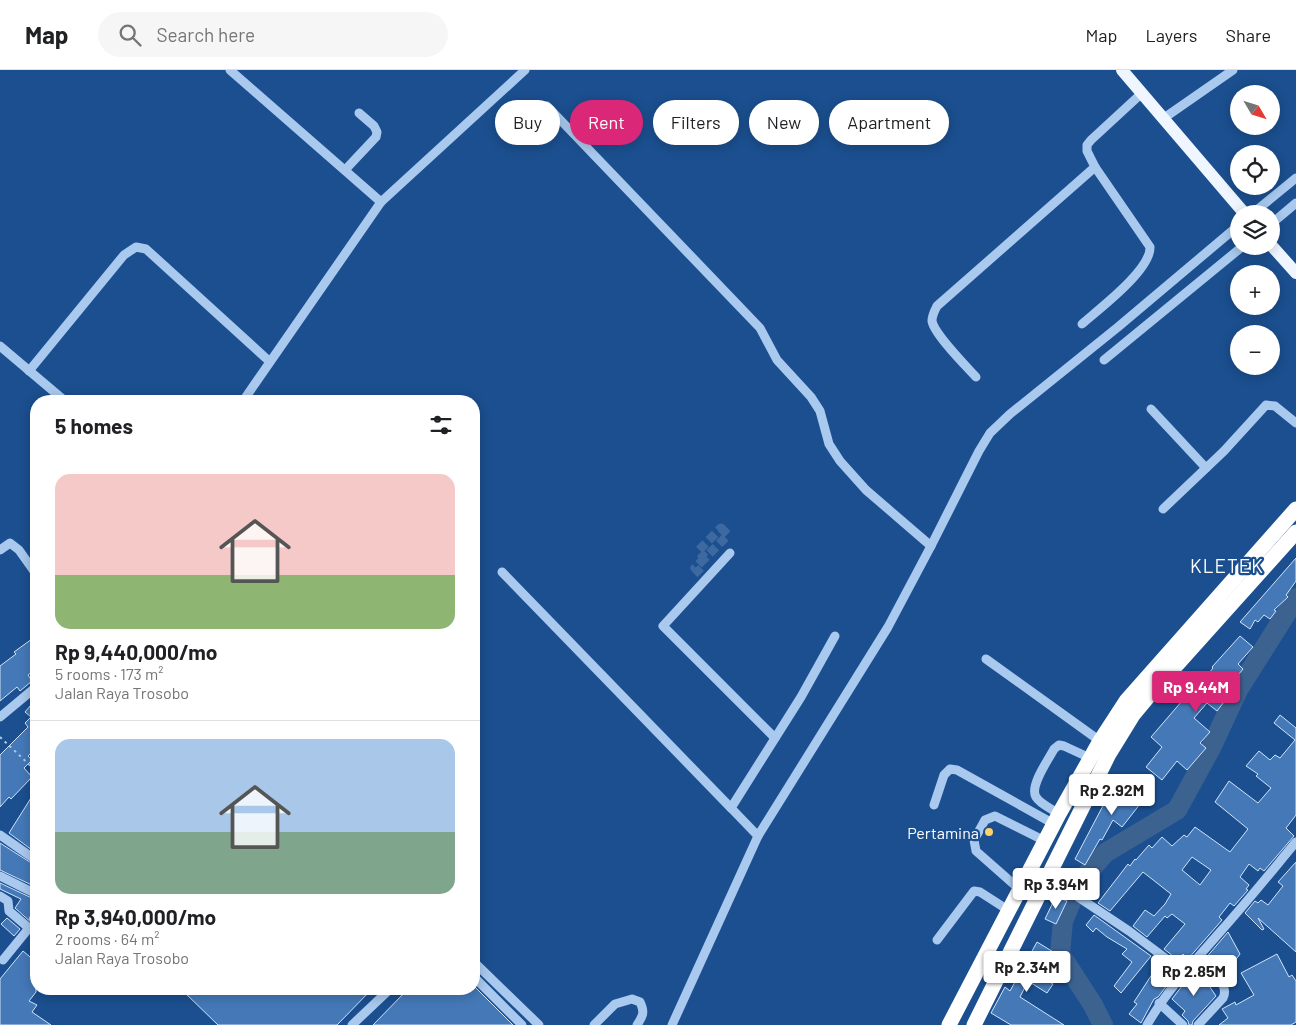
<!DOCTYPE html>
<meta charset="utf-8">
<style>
:root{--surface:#fff;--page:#f6f6f6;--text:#202124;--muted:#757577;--line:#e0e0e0;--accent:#db2777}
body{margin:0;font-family:Barlow,sans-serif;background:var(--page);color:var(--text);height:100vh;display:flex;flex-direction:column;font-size:19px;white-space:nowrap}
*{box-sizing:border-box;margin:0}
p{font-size:16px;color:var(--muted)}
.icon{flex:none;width:28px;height:28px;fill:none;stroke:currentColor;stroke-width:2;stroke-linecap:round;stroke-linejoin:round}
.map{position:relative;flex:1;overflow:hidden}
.details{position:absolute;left:30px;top:325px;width:450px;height:600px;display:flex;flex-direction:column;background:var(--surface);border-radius:20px;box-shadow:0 2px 12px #0003}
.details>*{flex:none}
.banner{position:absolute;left:495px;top:30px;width:475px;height:45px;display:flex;gap:10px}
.needle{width:32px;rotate:128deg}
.controls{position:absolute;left:1230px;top:15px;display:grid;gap:10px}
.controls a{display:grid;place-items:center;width:50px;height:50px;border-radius:50%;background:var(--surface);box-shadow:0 2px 12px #0003;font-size:25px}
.price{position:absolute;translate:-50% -42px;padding:0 11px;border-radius:5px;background:#fff;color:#222;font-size:16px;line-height:32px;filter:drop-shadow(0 1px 2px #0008)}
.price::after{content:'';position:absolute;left:50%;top:30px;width:15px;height:11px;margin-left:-8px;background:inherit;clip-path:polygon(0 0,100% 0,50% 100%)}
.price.active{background:var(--accent);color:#fff}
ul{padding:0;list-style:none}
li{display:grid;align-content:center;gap:10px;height:265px;padding:0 25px}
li+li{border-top:1px solid var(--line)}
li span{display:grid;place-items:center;height:155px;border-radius:15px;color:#555}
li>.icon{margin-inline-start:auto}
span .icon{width:90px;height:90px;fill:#fffc;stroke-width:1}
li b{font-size:21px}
h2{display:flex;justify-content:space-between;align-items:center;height:60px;padding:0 25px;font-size:21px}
.pill{padding:0 18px;border-radius:22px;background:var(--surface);box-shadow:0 2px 12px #0003;font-size:18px;line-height:45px}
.pill.active{background:var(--accent);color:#fff}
header{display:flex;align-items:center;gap:30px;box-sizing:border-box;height:70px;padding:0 25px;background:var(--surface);border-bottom:1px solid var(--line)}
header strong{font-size:24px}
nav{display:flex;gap:28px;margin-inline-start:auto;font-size:18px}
.search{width:350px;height:45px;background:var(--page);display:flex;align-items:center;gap:12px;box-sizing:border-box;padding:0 18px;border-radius:28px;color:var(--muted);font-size:19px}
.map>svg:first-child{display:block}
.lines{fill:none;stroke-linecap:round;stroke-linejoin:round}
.river{stroke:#3c6290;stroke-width:20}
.building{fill:#4478b7;stroke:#cfe3fa;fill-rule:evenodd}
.minor-tunnel{stroke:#3d69a0;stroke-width:9;stroke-dasharray:9 4.5;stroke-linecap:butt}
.path{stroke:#a9c9ee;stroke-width:2;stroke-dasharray:2.5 4;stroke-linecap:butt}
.minor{stroke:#a9c9ee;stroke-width:9}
.major{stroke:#f0f6ff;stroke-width:12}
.highway{stroke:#fff;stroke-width:15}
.poi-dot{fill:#ffd166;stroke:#1b4f8f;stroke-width:2}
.labels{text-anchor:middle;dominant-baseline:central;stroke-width:4.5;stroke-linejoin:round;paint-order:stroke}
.poi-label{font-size:16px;fill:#fff;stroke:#1b4f8f;text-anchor:end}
.quarter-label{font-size:19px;letter-spacing:1px;fill:#fff;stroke:#1b4f8f}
</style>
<header>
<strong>Map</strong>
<div class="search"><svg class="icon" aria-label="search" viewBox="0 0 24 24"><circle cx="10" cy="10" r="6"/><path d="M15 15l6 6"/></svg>Search here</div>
<nav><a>Map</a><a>Layers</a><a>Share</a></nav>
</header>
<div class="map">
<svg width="1296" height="955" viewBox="0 0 1296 955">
<rect width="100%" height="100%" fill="#1b4f8f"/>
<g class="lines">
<path class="river" d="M1103,955L1093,935L1060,884L1063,851L1079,813L1105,783L1177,740L1211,678L1238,620L1296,528"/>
</g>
<g class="building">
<path d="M1296,488V511L1286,525L1288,527L1274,540L1276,541L1270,549L1264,545L1258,552L1255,550L1250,559L1240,552Z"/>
<path d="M36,566V599L28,605L32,611L20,621L17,617L0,631V596L16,584L14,582Z"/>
<path d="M1240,566L1253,577L1238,594L1243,599L1230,615L1234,619L1217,641L1207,633L1194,648L1210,662L1200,673L1206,678L1187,700L1177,691L1162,710L1146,697L1162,677L1151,667L1182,631L1178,628L1184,621L1181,619L1191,607L1200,614L1213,598L1212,597Z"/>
<path d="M36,629V678L28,686L32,690L24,698L32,707L11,729L9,727L0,737V685L28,657L25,653L31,647L25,642Z"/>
<path d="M1280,645L1296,658V745L1286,758L1294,766L1264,801L1260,798L1258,801L1249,794L1240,807L1249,815L1246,819L1248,820L1234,836L1230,833L1219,847L1222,850L1188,889L1183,884L1178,890L1164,879L1185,854L1172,844L1167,848L1165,846L1147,867L1133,856L1145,840L1154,846L1165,834L1171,824L1143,802L1110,841L1098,833L1128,794L1130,796L1135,789L1136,790L1149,775L1152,778L1162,767L1172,776L1184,765L1187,767L1195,757L1230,782L1248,759L1215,732L1229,711L1258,733L1271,718L1256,706L1258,704L1246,696L1259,681L1270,690L1275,685L1280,688L1295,670L1274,653ZM1192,787L1211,800L1200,815L1182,800Z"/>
<path d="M1126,707L1148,724L1122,757L1113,750L1102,770L1100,769L1085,795L1075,789L1106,730L1108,731Z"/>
<path d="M36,720V774L32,780L9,763Z"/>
<path d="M0,773L36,796V817L0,800Z"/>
<path d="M1296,792V882L1258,848L1264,859L1262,860L1245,843L1255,831L1258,833L1261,830L1268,835L1283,816L1278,812Z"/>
<path d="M0,813L36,830V834L29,849L36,854V868L31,865L35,860L33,854L15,838L21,829L0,819Z"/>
<path d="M1056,826L1067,831L1056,854L1045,849Z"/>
<path d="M1094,845L1151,886L1121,923L1114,916L1132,892L1122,884L1127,879L1107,867L1096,858L1093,862L1086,855Z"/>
<path d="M7,848L20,859L14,866L1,854Z"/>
<path d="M1228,862L1240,884L1225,904L1205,889Z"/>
<path d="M1037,872L1055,883L1040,906L1053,914L1047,923L1028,911L1020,927L1064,955H1011L991,943L1005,917L1010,921Z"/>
<path d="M23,881L36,892V922L29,931L37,935L32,942L51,955H0V909Z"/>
<path d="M1277,884L1289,907L1292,905L1296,911V952L1291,955H1219L1228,948L1222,939L1235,932L1236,935L1254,925L1241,903Z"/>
<path d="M1160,892L1175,905L1158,927L1154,929L1141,953L1129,944L1137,934L1134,932Z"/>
<path d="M1199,901L1216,926L1193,951L1192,955H1189L1188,951L1182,945L1185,941L1172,929L1185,912L1188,914Z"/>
<path d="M474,916L513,955H373L408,919H474Z"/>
<path d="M181,919H372L337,955H218Z"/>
</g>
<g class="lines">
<g class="minor-tunnel">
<path d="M721,458L728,465L705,488L698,481Z"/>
<path d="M705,488L695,498L706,510"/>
</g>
<path class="path" d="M0,667L36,701"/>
<g class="minor">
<path d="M230,0L381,132"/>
<path d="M547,36L760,258L777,290L811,327L820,341L829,374L840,391L866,420L931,476"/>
<path d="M1164,48L1233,0"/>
<path d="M345,100L376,67L377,62L374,56L359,43"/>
<path d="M1252,144L1296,108"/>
<path d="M1271,154L1296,133"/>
<path d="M1082,254C1099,239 1151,200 1150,177L1095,97L1087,81V75L1091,70L1142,23"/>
<path d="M0,276L65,331"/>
<path d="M1104,290L1243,176"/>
<path d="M29,301L124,185L136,177L146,179L269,291"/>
<path d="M976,307C966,296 934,264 932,251C932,245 935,240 937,236L1095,97"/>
<path d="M243,331L381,132L525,0"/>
<path d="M1151,339L1206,398"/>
<path d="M1163,439L1224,381L1266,335L1275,336L1296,353"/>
<path d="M0,480L10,473L19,480L36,504"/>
<path d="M730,483L663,556L775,668"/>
<path d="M502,502L731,738"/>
<path d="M986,589L1100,671"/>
<path d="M0,647L36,617"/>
<path d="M934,735L944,705L950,699L957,700L1054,754"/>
<path d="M1059,744C1052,739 1040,734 1036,727C1029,716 1049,689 1054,679L1059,675L1064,676L1090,688"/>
<path d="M0,765L36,790"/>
<path d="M758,766L731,738L801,627L835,566"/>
<path d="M0,806L36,824"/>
<path d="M1048,807L1129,861L1184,902"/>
<path d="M1019,819L976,781L974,770L985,750L995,746L1045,771"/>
<path d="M0,826L8,831L9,841L29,858L3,890"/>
<path d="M937,870L974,821L980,822L1008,840"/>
<path d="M1196,890C1206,899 1231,912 1223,928L1198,955"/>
<path d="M474,892L539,955"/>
<path d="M474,907L522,955"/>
<path d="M1159,933L1183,955"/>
<path d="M352,955L390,919"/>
<path d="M594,955L615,934L632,929L640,932C645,942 643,946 637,955"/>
<path d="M672,955L758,766L888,557L931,476L979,381L990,363L1010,344L1118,257L1239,155"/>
<path d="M1147,955C1167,920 1194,892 1220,862C1246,833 1271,802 1296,772"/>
</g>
<g class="major">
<path d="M1122,0L1245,144"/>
<path d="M1271,175L1296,203"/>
</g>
<g class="highway">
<path d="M949,955L1059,744L1100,671L1126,631L1296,439"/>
<path d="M974,955L1109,684L1133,645L1148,627L1296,462"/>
</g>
</g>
<circle class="poi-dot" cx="989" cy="762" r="5"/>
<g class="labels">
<g class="poi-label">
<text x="979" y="762">Pertamina</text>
</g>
<g class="quarter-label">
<text x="1227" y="495">KLETEK</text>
</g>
</g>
</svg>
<div class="controls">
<a><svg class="needle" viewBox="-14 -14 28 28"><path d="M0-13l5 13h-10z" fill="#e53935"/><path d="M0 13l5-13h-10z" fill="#757577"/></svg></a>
<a><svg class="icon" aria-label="locate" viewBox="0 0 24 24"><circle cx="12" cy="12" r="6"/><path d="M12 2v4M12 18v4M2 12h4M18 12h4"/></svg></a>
<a><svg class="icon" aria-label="layers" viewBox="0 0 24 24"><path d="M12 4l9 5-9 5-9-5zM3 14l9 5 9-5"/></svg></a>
<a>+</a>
<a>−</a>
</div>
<b class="price active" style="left:1196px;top:643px">Rp 9.44M</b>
<b class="price" style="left:1112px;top:746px">Rp 2.92M</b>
<b class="price" style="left:1056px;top:840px">Rp 3.94M</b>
<b class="price" style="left:1027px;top:923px">Rp 2.34M</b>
<b class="price" style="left:1194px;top:927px">Rp 2.85M</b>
<div class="banner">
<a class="pill">Buy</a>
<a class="pill active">Rent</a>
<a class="pill">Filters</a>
<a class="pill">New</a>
<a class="pill">Apartment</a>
</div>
<section class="details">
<h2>5 homes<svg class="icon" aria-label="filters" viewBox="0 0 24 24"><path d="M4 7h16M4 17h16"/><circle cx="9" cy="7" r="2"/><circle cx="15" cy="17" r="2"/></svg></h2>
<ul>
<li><span style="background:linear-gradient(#f6c9c9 65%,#8fb573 0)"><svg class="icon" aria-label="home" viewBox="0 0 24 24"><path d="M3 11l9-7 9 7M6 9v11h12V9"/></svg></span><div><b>Rp 9,440,000/mo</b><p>5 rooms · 173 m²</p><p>Jalan Raya Trosobo</p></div></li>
<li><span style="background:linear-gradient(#a9c7e8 60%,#7fa58c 0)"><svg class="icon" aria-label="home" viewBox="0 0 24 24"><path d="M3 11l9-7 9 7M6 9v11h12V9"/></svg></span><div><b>Rp 3,940,000/mo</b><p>2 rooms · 64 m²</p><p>Jalan Raya Trosobo</p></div></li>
</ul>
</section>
</div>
